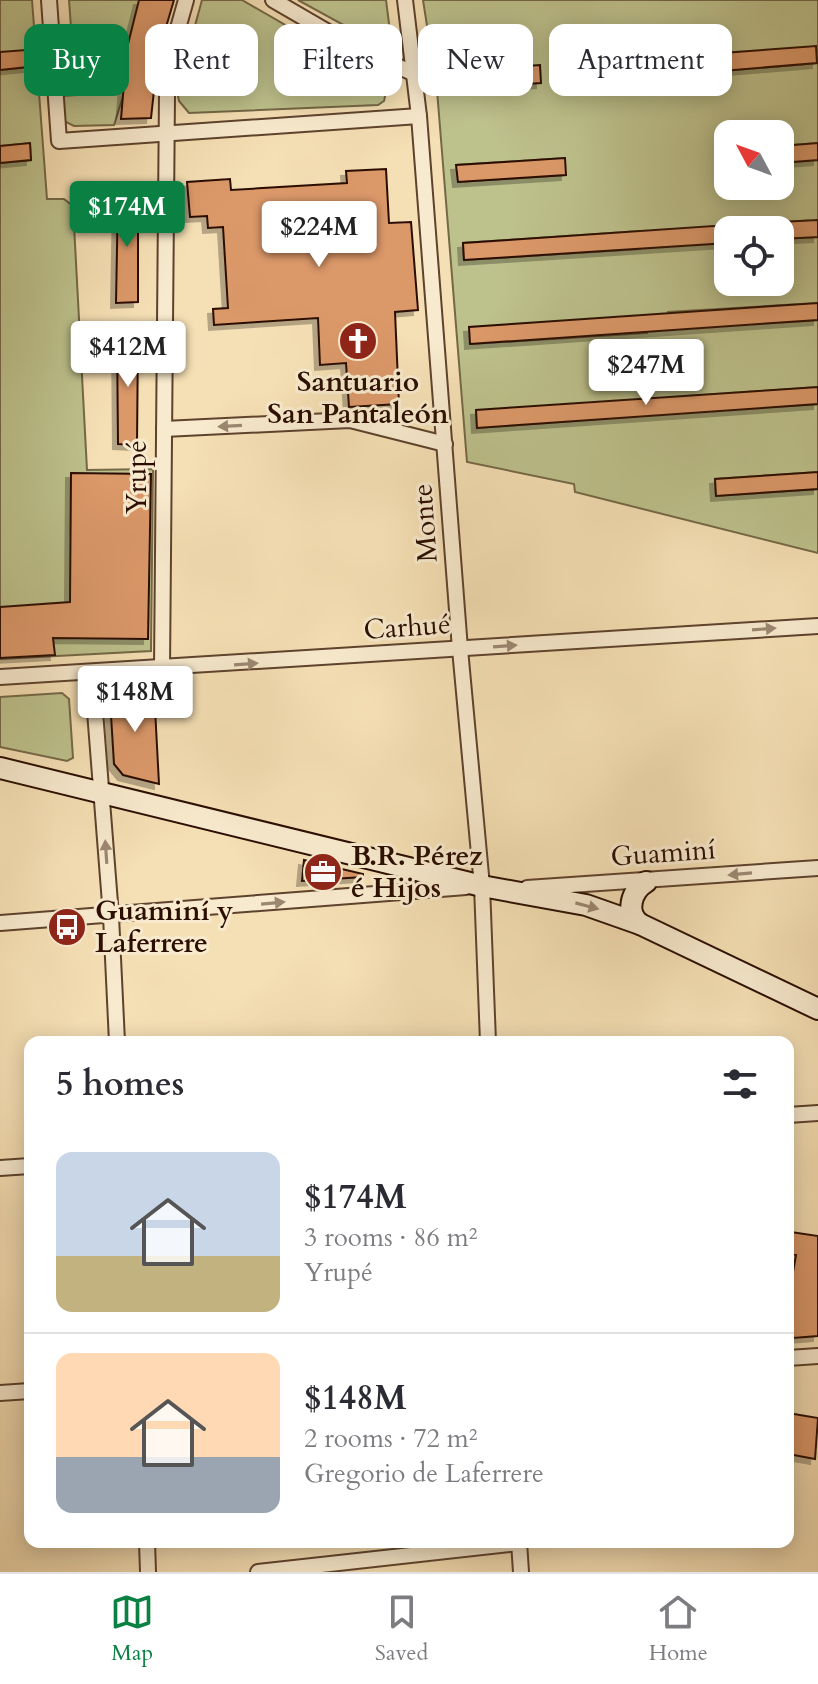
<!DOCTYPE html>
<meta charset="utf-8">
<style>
:root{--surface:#fff;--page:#f2f2f3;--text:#2b2b33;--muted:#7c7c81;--line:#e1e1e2;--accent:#0b8043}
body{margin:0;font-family:Cardo,serif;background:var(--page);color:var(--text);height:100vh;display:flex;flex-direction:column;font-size:30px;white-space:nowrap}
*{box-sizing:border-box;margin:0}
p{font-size:26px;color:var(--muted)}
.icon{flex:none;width:44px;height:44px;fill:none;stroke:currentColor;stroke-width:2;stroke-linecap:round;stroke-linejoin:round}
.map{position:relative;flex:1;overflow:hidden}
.panel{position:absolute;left:24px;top:1036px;width:770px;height:512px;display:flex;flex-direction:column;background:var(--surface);border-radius:16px;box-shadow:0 4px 20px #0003}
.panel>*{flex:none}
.top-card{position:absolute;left:24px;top:24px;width:770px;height:72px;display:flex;gap:16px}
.needle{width:52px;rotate:311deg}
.tools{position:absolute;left:714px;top:120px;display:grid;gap:16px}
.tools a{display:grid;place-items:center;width:80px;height:80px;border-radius:16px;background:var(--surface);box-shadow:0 4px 20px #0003;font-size:40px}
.price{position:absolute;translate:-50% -68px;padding:0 18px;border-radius:8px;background:#fff;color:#222;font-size:26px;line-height:52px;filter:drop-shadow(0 2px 4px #0008)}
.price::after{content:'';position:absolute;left:50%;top:48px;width:24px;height:18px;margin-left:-12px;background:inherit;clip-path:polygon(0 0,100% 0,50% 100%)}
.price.selected{background:var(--accent);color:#fff}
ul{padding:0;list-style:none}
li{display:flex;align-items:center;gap:24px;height:200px;padding:0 32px}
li+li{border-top:2px solid var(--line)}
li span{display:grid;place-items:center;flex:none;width:224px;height:160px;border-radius:16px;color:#555}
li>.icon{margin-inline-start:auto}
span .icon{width:96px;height:96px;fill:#fffc;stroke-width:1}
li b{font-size:34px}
h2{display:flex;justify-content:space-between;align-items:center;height:96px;padding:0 32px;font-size:34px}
.tag{padding:0 28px;border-radius:16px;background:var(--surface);box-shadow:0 4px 20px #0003;font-size:28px;line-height:72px}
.tag.selected{background:var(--accent);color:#fff}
.tabs{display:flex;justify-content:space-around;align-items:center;height:112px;border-top:2px solid var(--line);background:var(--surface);font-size:22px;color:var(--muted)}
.tabs a{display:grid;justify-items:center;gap:4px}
.tabs .selected{color:var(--accent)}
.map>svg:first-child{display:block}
.green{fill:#bdc18c;stroke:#746846;stroke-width:2;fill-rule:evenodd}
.building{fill:#db9869;stroke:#2b0e00;stroke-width:2;filter:url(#shadow)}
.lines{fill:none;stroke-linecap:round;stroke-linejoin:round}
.street-casing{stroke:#5e422d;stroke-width:18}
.secondary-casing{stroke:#2b0e00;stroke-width:24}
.street{stroke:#f8eace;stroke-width:14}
.secondary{stroke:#f8eace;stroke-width:20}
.oneway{fill:#9c8771}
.labels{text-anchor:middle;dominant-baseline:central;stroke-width:6;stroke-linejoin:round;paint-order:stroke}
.poi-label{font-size:28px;font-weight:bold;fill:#2b0e00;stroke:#f8eace;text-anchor:start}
.street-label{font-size:28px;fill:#2b0e00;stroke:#f8eace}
</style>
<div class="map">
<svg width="818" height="1572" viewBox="0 0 818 1572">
<defs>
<filter id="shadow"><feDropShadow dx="-5" dy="5" stdDeviation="0" flood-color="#0004"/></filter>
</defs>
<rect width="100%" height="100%" fill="#f5dfb4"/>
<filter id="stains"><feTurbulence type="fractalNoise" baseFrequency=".0025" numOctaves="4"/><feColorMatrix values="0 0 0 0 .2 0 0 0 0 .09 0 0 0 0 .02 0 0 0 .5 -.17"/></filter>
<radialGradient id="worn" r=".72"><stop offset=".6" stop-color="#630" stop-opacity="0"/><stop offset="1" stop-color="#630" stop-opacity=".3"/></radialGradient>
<g class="green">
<path d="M0,0H32L47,199H64L73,206L87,470L153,469L151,651L0,659V163L31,160L30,143L0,146V70L27,67L0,52Z"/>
<path d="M69,0H143L125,90L114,125L74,126L64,121L63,96L76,95Z"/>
<path d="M202,0H242L384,82L387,88L384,101L378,105L189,113L179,101L177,91Z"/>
<path d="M298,0H386L391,39L378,44Z"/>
<path d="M423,0H818V143L780,146V134H728V150L721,151L723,167H728V186H780V163L818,160V220L661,230L728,243V282H780V239L818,237V303L668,312L669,329L818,320V387L675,397L677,413L818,404V472L715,479L716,496L818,489V553L575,492L574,484L467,462L437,90ZM816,46L817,63L711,72ZM565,158V175L458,182L457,165ZM639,231L640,249L464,260L463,243ZM646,316L647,333L470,344ZM476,410L654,415L477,428Z"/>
<path d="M62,693L69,699L73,758L67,761L0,747V697Z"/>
</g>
<g class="building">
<path d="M139,0H174L158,54L151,118L121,119L127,48Z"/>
<path d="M816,46L817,63L710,72L709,54Z"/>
<path d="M26,50L28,67L0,70V52Z"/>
<path d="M540,65L541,83L442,90L441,72Z"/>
<path d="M30,143L31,160L0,163V146Z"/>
<path d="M818,143V160L780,163V146Z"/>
<path d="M565,158L566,175L458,182L456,165Z"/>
<path d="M386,169L389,223L411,222L418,310L395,312L399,404L349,407L346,363L320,365L318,318L214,325L213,309L228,308L223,227L208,228L207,216L190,217L187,182L230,179L231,190L347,183L346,171Z"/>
<path d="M118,194H138V302L116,303Z"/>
<path d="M818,220V237L780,239V222Z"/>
<path d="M728,225V243L464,260L463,243Z"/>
<path d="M818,303V320L470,344L469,327Z"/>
<path d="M117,336H138L137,445L118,444Z"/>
<path d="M818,387V404L477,428L476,410Z"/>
<path d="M818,472V489L716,496L715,479Z"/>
<path d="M71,473L151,474L148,639L53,638L55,655L0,658V607L70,602Z"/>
<path d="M154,689L159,784L123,775L114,764L110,699L118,690Z"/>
<path d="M304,860L363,874V877L302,881Z"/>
<path d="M791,1232L818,1236V1336L793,1338L789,1295L796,1255L788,1254Z"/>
<path d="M788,1413L818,1418L815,1459L788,1454Z"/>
</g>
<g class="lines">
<defs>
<g id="street">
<path d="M49,0L59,141L419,116"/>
<path d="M273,0L354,47L415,74"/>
<path d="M405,0L419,116L460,649L482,886L488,1042"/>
<path d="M164,429L350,420L445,444"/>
<path d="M162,669L167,94L173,46L186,0"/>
<path d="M92,673L111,916L117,1042"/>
<path d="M0,677L818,626"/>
<path d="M527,888L818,868"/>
<path d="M0,923L466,887"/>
<path d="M788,1115L818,1113"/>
<path d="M0,1168L30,1166"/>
<path d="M788,1358L818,1356"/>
<path d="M0,1393L30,1391"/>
<path d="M147,1542L148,1572"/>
<path d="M519,1542L521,1572"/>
<path d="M258,1572L519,1543"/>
</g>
<g id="secondary">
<path d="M0,768L482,886L586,905L640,924L818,1009"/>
<path d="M640,924C625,913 631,891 646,882"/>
</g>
</defs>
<use href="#street" class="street-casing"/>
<use href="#secondary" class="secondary-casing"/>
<use href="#street" class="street"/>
<use href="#secondary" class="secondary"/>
</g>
<defs><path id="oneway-solid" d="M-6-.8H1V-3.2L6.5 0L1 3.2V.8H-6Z" transform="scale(2)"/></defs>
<g class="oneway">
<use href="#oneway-solid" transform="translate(230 426) rotate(177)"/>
<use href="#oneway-solid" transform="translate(764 629) rotate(-4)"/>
<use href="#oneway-solid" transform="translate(505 646) rotate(-4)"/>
<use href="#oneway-solid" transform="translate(246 664) rotate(-4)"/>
<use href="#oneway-solid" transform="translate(106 852) rotate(-94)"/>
<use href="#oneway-solid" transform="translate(740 874) rotate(175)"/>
<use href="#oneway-solid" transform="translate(273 903) rotate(-5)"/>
<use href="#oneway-solid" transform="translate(587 906) rotate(15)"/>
</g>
<defs>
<symbol id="church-disc" viewBox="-11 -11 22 22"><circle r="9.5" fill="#8f2418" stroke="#f8eace"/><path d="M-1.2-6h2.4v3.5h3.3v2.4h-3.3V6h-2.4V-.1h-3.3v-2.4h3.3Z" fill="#fff"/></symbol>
<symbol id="office-disc" viewBox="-11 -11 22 22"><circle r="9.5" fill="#8f2418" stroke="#f8eace"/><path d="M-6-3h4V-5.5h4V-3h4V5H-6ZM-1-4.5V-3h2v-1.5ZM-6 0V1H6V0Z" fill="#fff"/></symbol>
<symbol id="bus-disc" viewBox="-11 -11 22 22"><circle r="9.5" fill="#8f2418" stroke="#f8eace"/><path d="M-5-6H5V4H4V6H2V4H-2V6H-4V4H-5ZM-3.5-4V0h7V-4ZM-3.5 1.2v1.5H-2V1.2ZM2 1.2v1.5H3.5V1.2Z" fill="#fff"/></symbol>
</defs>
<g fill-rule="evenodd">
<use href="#church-disc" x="336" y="319" width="44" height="44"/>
<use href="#office-disc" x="301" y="850" width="44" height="44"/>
<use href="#bus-disc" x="45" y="905" width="44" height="44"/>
</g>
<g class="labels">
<g class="poi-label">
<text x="358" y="382" text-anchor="middle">Santuario<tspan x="358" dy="32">San Pantaleón</tspan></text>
<text x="351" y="856">B.R. Pérez<tspan x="351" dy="32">é Hijos</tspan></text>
<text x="95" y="911">Guaminí y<tspan x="95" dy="32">Laferrere</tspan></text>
</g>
<g class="street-label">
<text transform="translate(137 477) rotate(-90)">Yrupé</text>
<text transform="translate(425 523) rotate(-94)">Monte</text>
<text transform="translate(407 627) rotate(-4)">Carhué</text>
<text transform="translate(663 853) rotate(-4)">Guaminí</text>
</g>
</g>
<rect width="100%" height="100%" filter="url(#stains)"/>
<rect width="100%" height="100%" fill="url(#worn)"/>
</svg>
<div class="tools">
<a><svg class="needle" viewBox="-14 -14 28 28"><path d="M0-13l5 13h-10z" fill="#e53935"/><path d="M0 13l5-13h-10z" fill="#7c7c81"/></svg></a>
<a><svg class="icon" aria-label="locate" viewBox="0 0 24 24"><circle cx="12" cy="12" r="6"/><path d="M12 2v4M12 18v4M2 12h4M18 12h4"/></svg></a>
</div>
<b class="price selected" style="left:127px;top:249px">$174M</b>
<b class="price" style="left:319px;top:269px">$224M</b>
<b class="price" style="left:128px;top:389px">$412M</b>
<b class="price" style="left:646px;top:407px">$247M</b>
<b class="price" style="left:135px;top:734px">$148M</b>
<div class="top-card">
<a class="tag selected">Buy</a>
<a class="tag">Rent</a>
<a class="tag">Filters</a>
<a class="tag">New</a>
<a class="tag">Apartment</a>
</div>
<section class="panel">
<h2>5 homes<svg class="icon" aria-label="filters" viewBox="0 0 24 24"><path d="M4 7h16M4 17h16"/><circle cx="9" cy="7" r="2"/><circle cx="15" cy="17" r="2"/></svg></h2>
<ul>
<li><span style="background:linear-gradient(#c9d6e8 65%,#c2b280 0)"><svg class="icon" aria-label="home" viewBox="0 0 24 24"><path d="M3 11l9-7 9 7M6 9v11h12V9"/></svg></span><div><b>$174M</b><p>3 rooms · 86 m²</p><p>Yrupé</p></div></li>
<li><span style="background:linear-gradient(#ffd9b3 65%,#9aa5b1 0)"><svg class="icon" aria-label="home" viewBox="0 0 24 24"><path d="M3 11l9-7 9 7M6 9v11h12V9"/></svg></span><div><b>$148M</b><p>2 rooms · 72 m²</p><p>Gregorio de Laferrere</p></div></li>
</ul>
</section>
</div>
<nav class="tabs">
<a class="selected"><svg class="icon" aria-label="map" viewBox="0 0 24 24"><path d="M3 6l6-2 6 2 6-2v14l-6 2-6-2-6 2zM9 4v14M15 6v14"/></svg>Map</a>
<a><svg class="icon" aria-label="saved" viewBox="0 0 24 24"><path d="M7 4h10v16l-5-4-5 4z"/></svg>Saved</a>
<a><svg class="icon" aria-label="home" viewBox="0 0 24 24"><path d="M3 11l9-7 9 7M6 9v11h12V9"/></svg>Home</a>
</nav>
